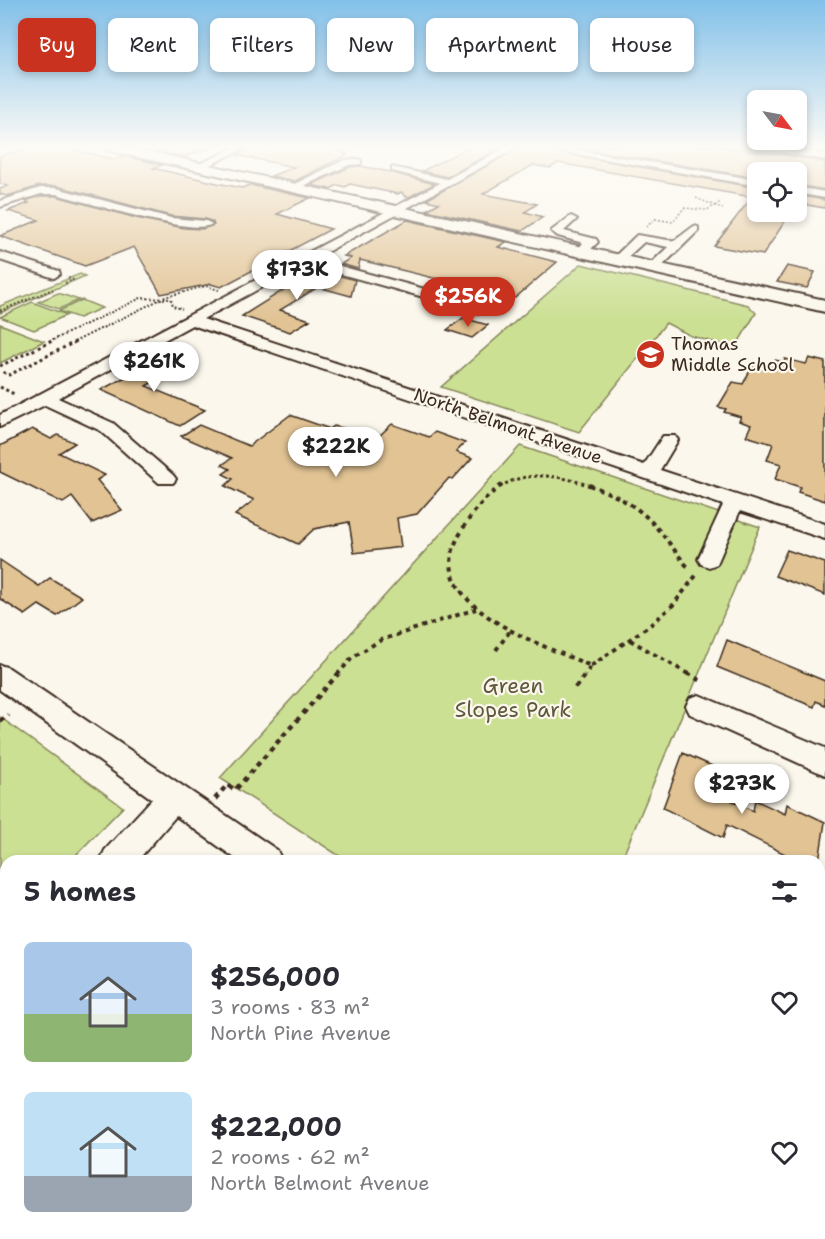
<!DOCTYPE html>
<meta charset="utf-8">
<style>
:root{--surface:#fff;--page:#f7f7f7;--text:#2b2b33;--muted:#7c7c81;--accent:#c8321e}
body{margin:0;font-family:"Shantell Sans",sans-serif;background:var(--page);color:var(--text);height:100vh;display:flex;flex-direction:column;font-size:22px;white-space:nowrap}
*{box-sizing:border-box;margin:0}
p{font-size:20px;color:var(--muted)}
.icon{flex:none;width:33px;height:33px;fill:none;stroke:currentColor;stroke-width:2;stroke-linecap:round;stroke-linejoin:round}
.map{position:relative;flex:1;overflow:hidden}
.details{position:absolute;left:0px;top:855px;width:825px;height:384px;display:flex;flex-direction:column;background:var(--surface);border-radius:18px 18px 0 0;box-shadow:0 3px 9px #0003}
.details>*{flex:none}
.banner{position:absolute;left:18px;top:18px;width:789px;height:54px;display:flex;gap:12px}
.needle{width:39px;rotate:122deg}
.fabs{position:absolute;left:747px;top:90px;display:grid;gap:12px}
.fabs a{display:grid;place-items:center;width:60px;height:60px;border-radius:9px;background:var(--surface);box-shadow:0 3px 9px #0003;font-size:30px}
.price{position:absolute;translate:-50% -51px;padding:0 14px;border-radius:21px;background:#fff;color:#222;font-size:20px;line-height:39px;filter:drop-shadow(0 2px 3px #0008)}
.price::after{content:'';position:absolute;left:50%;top:36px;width:18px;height:14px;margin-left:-9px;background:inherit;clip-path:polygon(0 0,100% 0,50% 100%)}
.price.selected{background:var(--accent);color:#fff}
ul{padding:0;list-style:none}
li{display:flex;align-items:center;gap:18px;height:150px;padding:0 24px}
li span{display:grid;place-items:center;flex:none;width:168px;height:120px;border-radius:9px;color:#555}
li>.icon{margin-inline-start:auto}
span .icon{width:72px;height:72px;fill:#fffc;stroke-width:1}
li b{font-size:26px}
h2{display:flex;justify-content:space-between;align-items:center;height:72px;padding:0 24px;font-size:26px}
.pill{padding:0 21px;border-radius:9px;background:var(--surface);box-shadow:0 3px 9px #0003;font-size:21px;line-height:54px}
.pill.selected{background:var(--accent);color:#fff}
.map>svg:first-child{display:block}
.green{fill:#cce094;stroke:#848559;stroke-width:1.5}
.building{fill:#e1c394;stroke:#3b2a1e;stroke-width:1.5}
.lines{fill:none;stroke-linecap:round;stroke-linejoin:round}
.minor-tunnel{stroke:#d5cec3;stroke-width:10;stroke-dasharray:10 5;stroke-linecap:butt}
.minor-casing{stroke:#3b2a1e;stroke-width:4}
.major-casing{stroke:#3b2a1e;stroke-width:4}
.path-far4{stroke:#3b2a1e;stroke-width:1.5;stroke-dasharray:2 2;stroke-linecap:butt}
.path-far3{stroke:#3b2a1e;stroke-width:2;stroke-dasharray:2 2;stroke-linecap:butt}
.path-far2{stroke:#3b2a1e;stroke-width:3;stroke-dasharray:3 3;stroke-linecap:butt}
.path-far1{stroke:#3b2a1e;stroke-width:4;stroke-dasharray:4.5 4.5;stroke-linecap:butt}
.path{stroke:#3b2a1e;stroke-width:4.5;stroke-dasharray:5 5;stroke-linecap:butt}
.minor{fill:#fbf7ec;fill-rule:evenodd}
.major{fill:#fbf7ec;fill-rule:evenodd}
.labels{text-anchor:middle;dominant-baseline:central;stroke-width:4.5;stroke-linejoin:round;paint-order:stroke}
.far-poi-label{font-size:18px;fill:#3b2a1e;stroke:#fbf7ec;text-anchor:start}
.far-street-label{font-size:18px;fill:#3b2a1e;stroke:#fbf7ec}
.park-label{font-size:21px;fill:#5f583c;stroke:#fbf7ec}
</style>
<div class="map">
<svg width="825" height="1239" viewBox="0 0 825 1239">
<rect width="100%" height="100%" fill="#fbf7ec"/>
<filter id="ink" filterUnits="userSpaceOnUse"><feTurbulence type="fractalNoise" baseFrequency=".0167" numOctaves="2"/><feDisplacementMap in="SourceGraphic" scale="12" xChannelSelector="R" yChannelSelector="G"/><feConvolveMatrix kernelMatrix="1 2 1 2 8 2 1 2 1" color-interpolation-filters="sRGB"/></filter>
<g filter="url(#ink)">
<g class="green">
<path d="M581,264L748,305L756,313L735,348L691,336L666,323L579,432L441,387Z"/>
<path d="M80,274L85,276L0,313V306Z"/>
<path d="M58,293L79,300L59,309L38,302Z"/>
<path d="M82,300L102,308L79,318L59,311Z"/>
<path d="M32,302L67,315L34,330L0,317Z"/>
<path d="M0,324L44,341L0,363Z"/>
<path d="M520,446L760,527L621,861H347L220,778Z"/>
<path d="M0,717L123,807L70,861H6V926L0,932Z"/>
</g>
<g class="building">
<path d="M56,146L115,159L124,156L162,165L153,168L217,183L242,188L250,185L310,198L277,214L331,229L221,287L211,284L161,294L134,247L85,266L0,236L39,220L8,211L29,203L25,201L41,196H56L136,218L184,228L202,229L214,225L213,222L206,219L171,216L57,186H39L7,196L0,194V189L8,186L0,184V156L34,147Z"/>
<path d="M156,146H208V149L184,157L147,149Z"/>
<path d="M252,146H351V147L340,151L348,153L344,154L347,155L295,181L271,176L294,167L236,155Z"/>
<path d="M471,146L497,150L447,177L422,171Z"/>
<path d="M522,146L758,188V212H791L763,255L714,246L752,197L558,163L550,168L533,165L483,194L537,204L525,212L543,217L522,231L426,210L439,203L426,200Z"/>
<path d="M567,146H715L785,155L825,162V190L796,185V172H758V178Z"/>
<path d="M361,166L390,172L434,184L409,197L404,196L402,192L398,194L350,184L345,187L338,185L330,189L311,185L350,167Z"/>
<path d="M796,195L825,200V208L796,203Z"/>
<path d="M407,220L506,242L498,247L557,262L515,298L360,260L358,269L341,264L351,258L344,256Z"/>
<path d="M787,266L815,272L807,288L777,282Z"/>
<path d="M327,272L355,280L351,296L318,287L280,310L310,320L290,332L242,316L301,279L312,282Z"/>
<path d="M463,318L488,325L472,338L447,330Z"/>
<path d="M164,356L184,364L146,386L205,410L180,426L101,390Z"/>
<path d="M809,358L825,362V501L798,492L800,487L775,479L781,464L767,460L773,444L746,436L751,425L739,421L741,417L724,412L726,409L718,407L733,382L743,384L754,363L772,367L775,360L784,362L785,359L806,364Z"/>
<path d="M290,415L330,429L334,426L379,436L392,424L429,437L435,432L465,443L456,452L472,458L453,479L449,478L417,514L397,518L401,547L354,553L349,522L314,529L298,544L235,515L254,500L225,486L233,479L223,474L230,469L222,465L232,458L181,436L199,425L249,446Z"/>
<path d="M32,429L51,439L58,435L75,443L59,453L105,475L97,480L122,510L92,523L72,497L63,503L0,472V446Z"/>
<path d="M787,550L825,563V595L775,576Z"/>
<path d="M0,560L39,586L50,578L82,597L57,616L39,605L25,615L0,599Z"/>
<path d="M727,640L825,681V705L816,701L814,707L717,667Z"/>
<path d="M683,753L712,766L704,787L753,811L755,800L785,814L787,804L825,822L819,861H799L727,825L723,838L663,808Z"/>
</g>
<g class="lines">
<path class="minor-tunnel" d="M255,151L263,148"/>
<defs>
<g id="minor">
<path d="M130,146H143L125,154L120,151Z"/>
<path d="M238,146H250L201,169L193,167Z"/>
<path d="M509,146H520L314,259L491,307L493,310L491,313H481L305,264L203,319L644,465L663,436H675L678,440L660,470L825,524V539L740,511L717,564L709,567L701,564L698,559L723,505L192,325L58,398L113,423L173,475L176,479L173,483H159L101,431L45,405L0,427V415L440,183L392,171V167L447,179Z"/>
<path d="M530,146H552L758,180V186Z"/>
<path d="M745,146H769L825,154V160Z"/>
<path d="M358,159L361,160V164L349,165L295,190L286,188L344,160Z"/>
<path d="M796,187L825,192V198L796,193Z"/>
<path d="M40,188H56L171,218L206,221L212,224C196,237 80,200 56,194H41L0,207V201Z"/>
<path d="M571,216L577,219L564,231L596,239L598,242L585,255H577L575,252L583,243L558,236L551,231Z"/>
<path d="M694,226L698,227V231L657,271H647L646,268L668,247L644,242L621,263L617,264L611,260L637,235L674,241Z"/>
<path d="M0,252L59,271L60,274L54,278L0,260Z"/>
<path d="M0,665L9,668L277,850L282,861H239L176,816L137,861H100L105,850L152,799L0,690Z"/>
<path d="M699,695L825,748V775L690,714L686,706L690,698Z"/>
<path d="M6,966V1006L0,1009V969Z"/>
<path d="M819,1223L825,1239H777L774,1233H819Z"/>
</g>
<path id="major" d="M100,146H123L825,300V312L106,150Z"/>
</defs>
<use href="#minor" class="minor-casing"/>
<use href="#major" class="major-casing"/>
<g class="path-far4">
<path d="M696,198L723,209"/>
<path d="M646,227L655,219L673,222L684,208L707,210L719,203L718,200"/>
</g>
<g class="path-far3">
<path d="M65,283L73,280L66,277"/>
<path d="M0,311L53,289"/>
<path d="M49,342L141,298L171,299L173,306L182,309"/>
<path d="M74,342L165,297L206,286L219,290"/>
</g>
<g class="path-far2">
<path d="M0,366L52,341"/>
<path d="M3,372L9,375L77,341"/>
<path d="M0,387L16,395"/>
<path d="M500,487C527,469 565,476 593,487"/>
</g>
<g class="path-far1">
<path d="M502,485C485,497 470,515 460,534C417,606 544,645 591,666L585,675"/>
<path d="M589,485C644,505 652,521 686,565L691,568"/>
<path d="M630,640L690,675"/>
<path d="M496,650L510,631"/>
<path d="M591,666L653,623L673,605L698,573"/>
<path d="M337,675L353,657L381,640L476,609"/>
</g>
<g class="path">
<path d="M687,673L701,681"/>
<path d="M575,688L586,673"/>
<path d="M0,721L9,715"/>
<path d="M215,799L227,785L235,790L339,673"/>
</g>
<use href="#minor" class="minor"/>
<use href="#major" class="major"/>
</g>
</g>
<linearGradient id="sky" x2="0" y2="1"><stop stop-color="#82c0e9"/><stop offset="0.46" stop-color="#fdfbf6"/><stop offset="1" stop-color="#fdfbf6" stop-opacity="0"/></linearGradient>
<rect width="825" height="320" fill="url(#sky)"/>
<defs>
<symbol id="school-disc" viewBox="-11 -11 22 22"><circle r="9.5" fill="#c8321e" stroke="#fbf7ec"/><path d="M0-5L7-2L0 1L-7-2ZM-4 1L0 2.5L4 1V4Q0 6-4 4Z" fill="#fff"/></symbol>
</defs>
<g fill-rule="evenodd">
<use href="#school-disc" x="634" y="338" width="33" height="33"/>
</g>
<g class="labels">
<g class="far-poi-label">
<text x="671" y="344">Thomas<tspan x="671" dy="21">Middle School</tspan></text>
</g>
<g class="far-street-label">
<text transform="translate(508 426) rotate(19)">North Belmont Avenue</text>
</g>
<g class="park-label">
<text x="513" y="686">Green<tspan x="513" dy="24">Slopes Park</tspan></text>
</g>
</g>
</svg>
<div class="fabs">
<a><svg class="needle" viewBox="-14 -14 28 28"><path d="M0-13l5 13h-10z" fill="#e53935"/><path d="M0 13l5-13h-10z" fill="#7c7c81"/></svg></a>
<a><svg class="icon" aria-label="locate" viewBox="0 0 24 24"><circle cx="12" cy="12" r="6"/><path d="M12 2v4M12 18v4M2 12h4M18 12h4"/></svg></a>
</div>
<b class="price" style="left:297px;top:301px">$173K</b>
<b class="price selected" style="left:468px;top:328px">$256K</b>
<b class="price" style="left:154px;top:393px">$261K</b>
<b class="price" style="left:336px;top:478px">$222K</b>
<b class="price" style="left:742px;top:815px">$273K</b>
<div class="banner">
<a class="pill selected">Buy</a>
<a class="pill">Rent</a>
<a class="pill">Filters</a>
<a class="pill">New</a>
<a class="pill">Apartment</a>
<a class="pill">House</a>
</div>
<section class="details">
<h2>5 homes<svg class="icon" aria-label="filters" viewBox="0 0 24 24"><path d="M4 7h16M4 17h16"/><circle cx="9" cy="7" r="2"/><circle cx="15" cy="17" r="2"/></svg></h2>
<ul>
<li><span style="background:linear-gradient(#a9c7e8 60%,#8fb573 0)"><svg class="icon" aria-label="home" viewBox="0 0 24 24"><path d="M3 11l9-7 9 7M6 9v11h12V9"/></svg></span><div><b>$256,000</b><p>3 rooms · 83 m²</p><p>North Pine Avenue</p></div><svg class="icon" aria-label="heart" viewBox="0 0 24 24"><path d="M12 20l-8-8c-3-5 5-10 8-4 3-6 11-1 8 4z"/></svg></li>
<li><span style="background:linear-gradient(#bfe0f5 70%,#9aa5b1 0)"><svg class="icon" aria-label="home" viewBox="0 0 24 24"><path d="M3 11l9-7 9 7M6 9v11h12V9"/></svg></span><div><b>$222,000</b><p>2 rooms · 62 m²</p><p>North Belmont Avenue</p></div><svg class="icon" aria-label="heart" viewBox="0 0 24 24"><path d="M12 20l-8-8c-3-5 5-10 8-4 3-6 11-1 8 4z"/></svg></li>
</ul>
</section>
</div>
